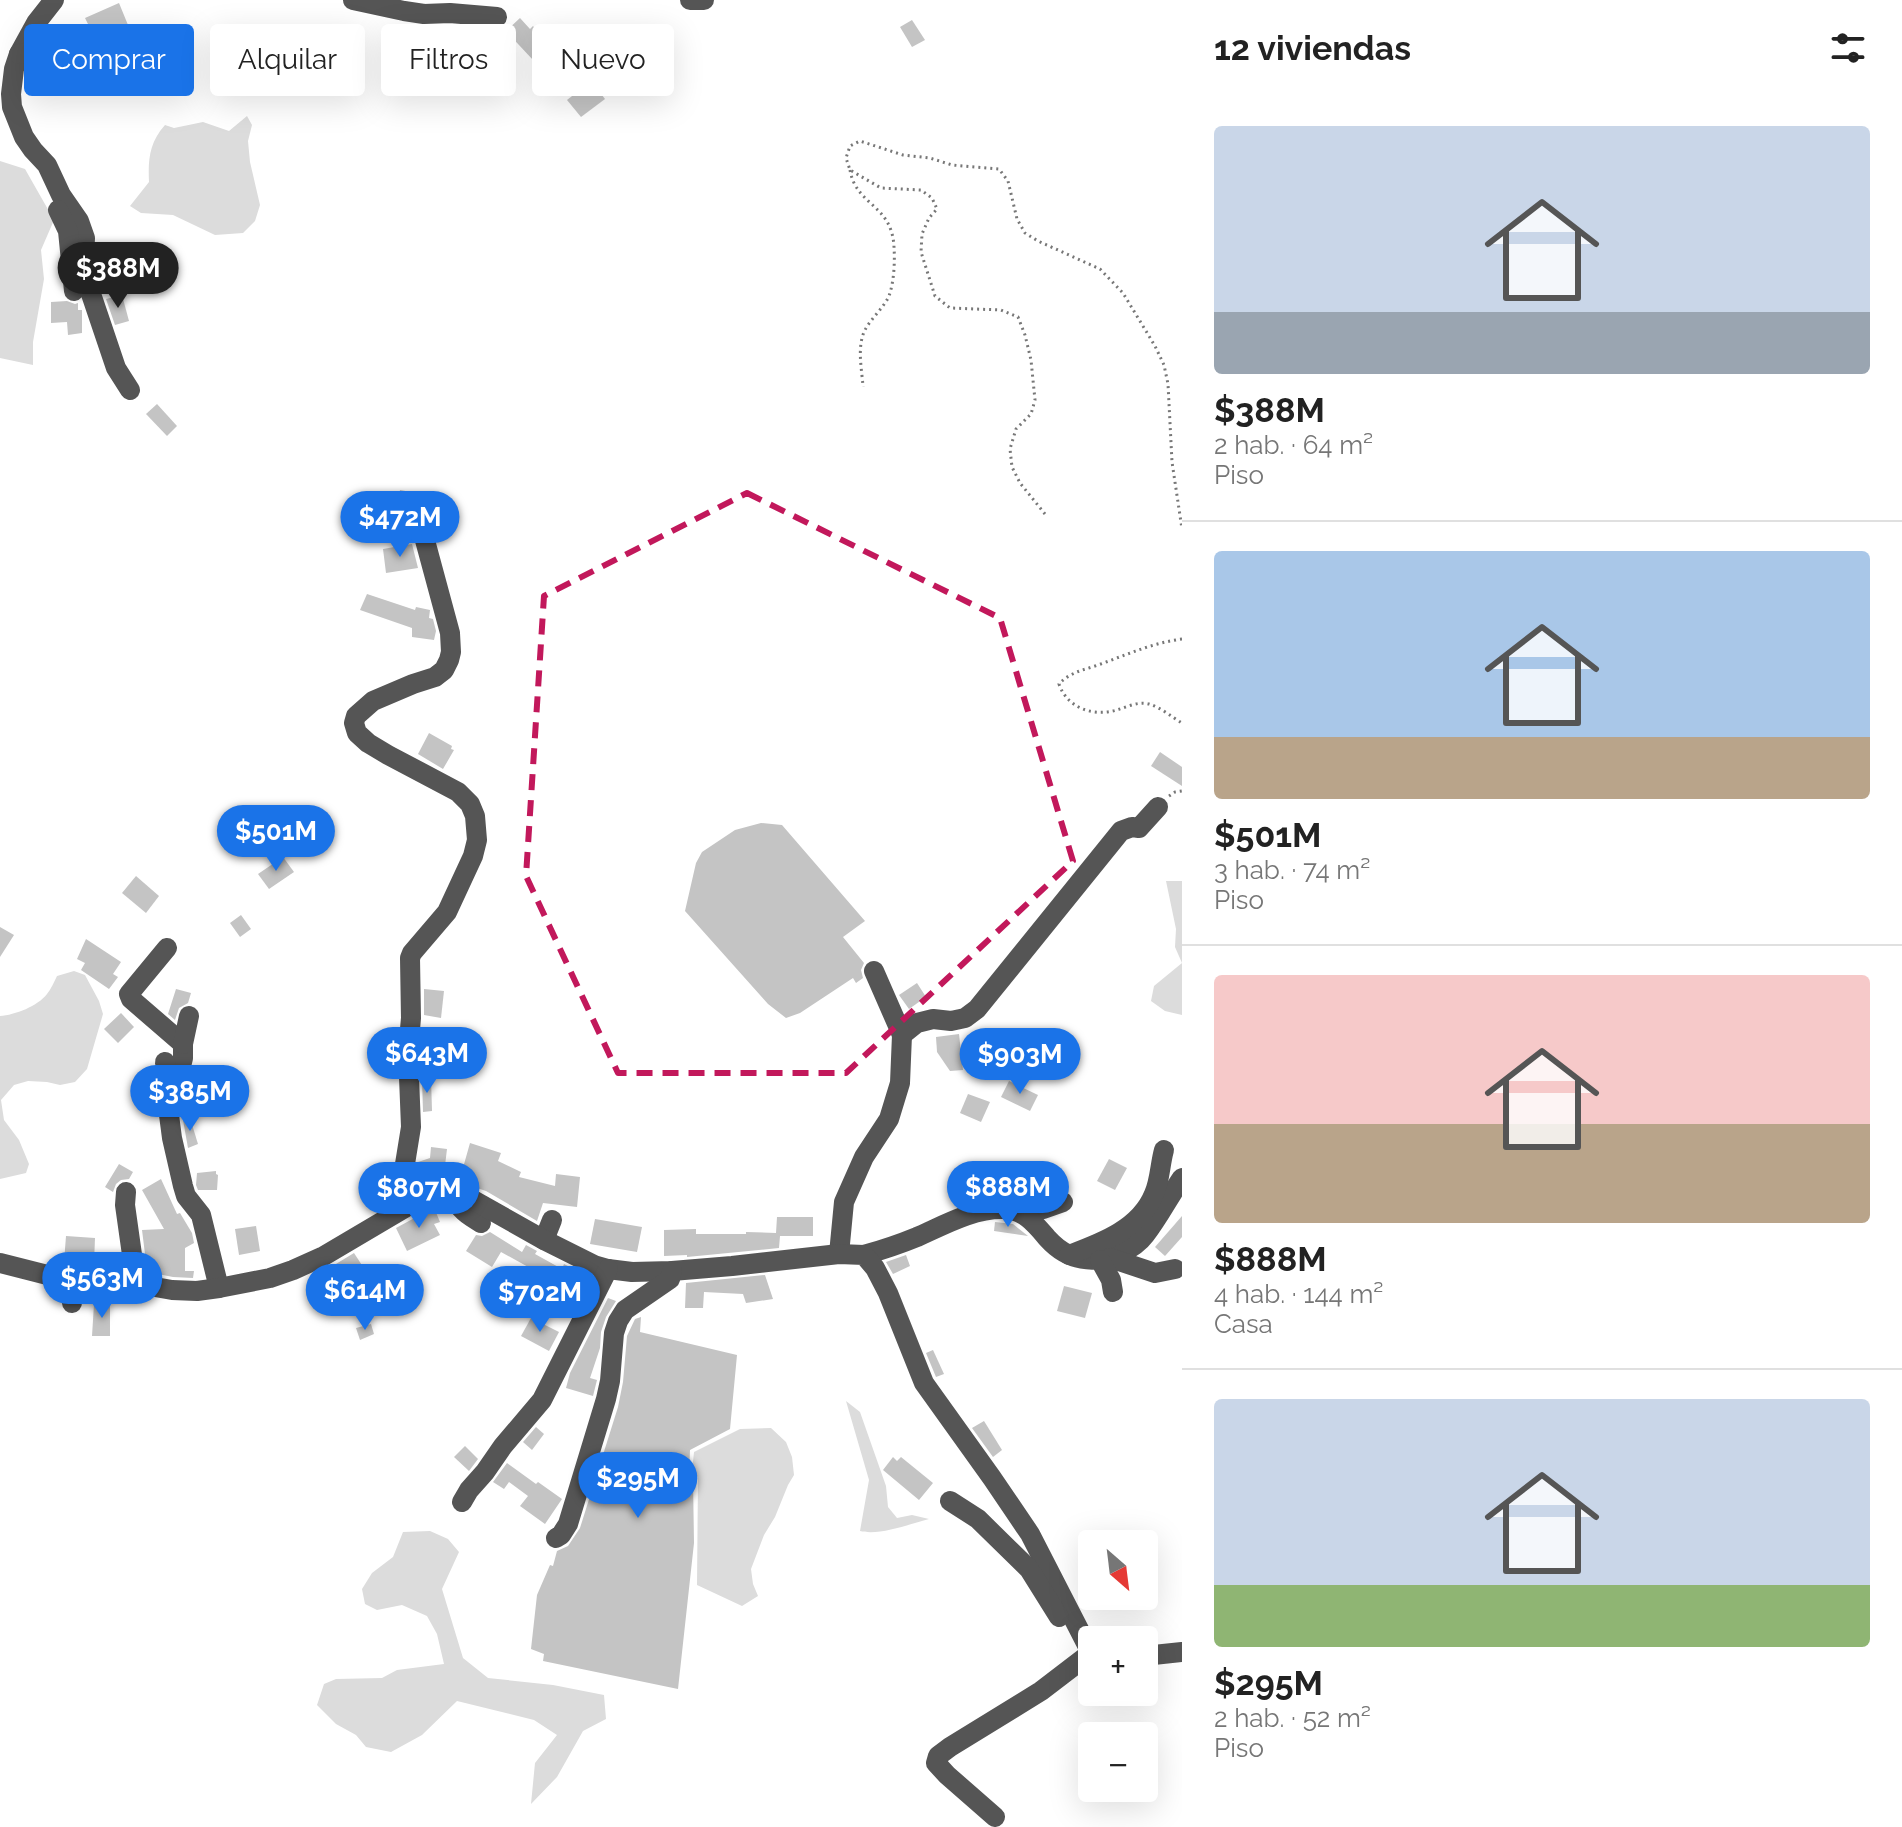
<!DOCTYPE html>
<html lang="es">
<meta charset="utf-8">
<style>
:root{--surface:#fff;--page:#f2f2f2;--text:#222;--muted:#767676;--line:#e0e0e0;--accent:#1a73e8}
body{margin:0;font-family:Raleway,sans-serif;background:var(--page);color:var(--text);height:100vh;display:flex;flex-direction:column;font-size:30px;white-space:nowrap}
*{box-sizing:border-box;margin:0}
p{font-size:26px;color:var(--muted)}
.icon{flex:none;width:44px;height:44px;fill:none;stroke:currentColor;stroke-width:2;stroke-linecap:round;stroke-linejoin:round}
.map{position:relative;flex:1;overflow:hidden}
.side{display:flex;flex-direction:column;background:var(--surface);width:720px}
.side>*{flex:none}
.top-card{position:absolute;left:24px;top:24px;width:760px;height:72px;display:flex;gap:16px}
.needle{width:52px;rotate:152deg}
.buttons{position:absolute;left:1078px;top:1530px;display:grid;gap:16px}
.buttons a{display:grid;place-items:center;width:80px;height:80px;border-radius:8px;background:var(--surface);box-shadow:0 8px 32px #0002;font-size:40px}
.price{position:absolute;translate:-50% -68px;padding:0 18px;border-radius:28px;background:var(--accent);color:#fff;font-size:26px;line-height:52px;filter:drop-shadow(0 2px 4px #0008)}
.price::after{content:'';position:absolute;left:50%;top:48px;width:24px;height:18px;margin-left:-12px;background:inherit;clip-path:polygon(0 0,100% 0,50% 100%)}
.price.current{background:#222;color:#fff}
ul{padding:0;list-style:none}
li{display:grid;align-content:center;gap:16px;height:424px;padding:0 32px}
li+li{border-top:2px solid var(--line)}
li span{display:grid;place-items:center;height:248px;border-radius:8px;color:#555}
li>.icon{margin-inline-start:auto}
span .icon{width:144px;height:144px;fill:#fffc;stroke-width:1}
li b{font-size:34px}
h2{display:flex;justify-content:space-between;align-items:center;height:96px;padding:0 32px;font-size:34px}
.pill{padding:0 28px;border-radius:8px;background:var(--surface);box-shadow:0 8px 32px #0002;font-size:28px;line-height:72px}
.pill.current{background:var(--accent);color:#fff}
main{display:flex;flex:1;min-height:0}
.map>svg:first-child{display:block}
.green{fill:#dcdcdc}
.building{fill:#c4c4c4}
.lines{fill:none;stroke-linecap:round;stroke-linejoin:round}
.path{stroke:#777;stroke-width:3;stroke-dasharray:2 4;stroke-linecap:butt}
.minor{stroke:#555;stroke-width:20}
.marked{fill:none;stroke:#c2185b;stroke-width:6;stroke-dasharray:16 10;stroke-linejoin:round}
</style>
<main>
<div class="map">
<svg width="1182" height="1827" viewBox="0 0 1182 1827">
<rect width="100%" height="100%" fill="#fff"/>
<g class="green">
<path d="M247,116L252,125L248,141L250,162L260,205L255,221L243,233L215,235L173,215L141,213L130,206L149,182C148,160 149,143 165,125L174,128L203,122L229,131Z"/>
<path d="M0,161L25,169L54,220L41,250L44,279L33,342V365L0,358Z"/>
<path d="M1166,881H1182V1015L1165,1011L1151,1001L1154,986L1182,963L1175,947L1176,929Z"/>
<path d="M74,971L85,975L99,1001L103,1014L87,1069L75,1082L60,1085L47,1082L28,1081L14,1085L1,1100L4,1120L19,1140L29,1164L26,1173L0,1179V1016C15,1015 38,1006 47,994C51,989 54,982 57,976Z"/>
<path d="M846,1401L860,1412L886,1486L888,1507L897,1518L912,1515L929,1519C910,1524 879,1536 860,1531L869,1480Z"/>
<path d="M771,1428L786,1442L792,1457L794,1475L788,1485L775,1517L764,1535L751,1569L753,1584L758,1596L742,1606L697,1585L698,1477L692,1471L694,1452L740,1429Z"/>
<path d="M430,1531L448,1539L459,1552L442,1589L463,1658L488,1678L553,1685L604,1695L606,1719L583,1731L557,1777L531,1804L535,1763L557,1735L534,1720L457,1701L422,1735L391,1752L366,1747L356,1735L336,1724L317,1705L324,1684L336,1679L382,1678L397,1670L444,1664L437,1634L427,1616L402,1605L377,1610L365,1604L362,1589L372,1573L393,1557L403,1532Z"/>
</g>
<g class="building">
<path d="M119,3L128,25L98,37L97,34L83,40L79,28L88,24L85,18Z"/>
<path d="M520,18L530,29L533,26L550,43L533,60L506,31Z"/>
<path d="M912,20L925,40L912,47L900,27Z"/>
<path d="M591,81L605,99L581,117L567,100Z"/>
<path d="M122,295L129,321L115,325L106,299Z"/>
<path d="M67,301L75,304L78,303V310H82V333L68,335L67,322L51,323V302Z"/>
<path d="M157,404L177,426L167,436L146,414Z"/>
<path d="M400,490L427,495L423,520L419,521L412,526L394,522Z"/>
<path d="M412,544L418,568L386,573L383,549Z"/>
<path d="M367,594L415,610L416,607L430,610L429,618L433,619L436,631L434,640L412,637V628L360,610Z"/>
<path d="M429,733L452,746L451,749L454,750L443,769L418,754Z"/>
<path d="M1160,752L1182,767V786L1151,766Z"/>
<path d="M761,823L782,825L865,921L843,937L864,963L861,970L863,978L856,983L853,978L800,1013L786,1018L768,1004L685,911L696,863L702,852L735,830Z"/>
<path d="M283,857L294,872L269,889L258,874Z"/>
<path d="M136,876L159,896L146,913L122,893Z"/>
<path d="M241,915L251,929L240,937L230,923Z"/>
<path d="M0,927L14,935L0,957Z"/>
<path d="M86,939L121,962L113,974L118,977L109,989L81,970L85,963L77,959Z"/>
<path d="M917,983L926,997L909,1009L899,995Z"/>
<path d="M176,989L191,993L188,1003L179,1008L175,1020L168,1014Z"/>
<path d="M424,989L444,991L441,1018L424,1015Z"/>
<path d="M121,1013L134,1027L118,1043L104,1029Z"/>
<path d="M959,1034L963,1070L950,1071L937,1052L936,1037Z"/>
<path d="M422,1079H431L432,1111L423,1112Z"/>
<path d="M203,1081L228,1087L224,1108L198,1103Z"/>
<path d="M1009,1081L1038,1095L1030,1111L1001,1097Z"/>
<path d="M968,1094L990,1102L981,1122L960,1113Z"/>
<path d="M190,1118L198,1144L188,1148L183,1120Z"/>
<path d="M470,1143L501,1153L498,1161L521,1172L519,1177L555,1186L556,1174L580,1177L577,1207L543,1203L537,1221L486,1191L459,1182Z"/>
<path d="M431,1147L447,1149L443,1182L424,1180L426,1185L420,1187L417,1170L418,1162L430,1158Z"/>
<path d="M1109,1159L1127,1168L1115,1190L1097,1181Z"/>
<path d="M119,1164L133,1172L129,1179L121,1180L116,1184L113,1192L105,1187Z"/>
<path d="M216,1171V1174L218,1175L217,1190H198L196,1185L197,1173Z"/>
<path d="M161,1179L177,1214L180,1213L192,1233L194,1243L185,1248V1271H194L193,1278L173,1277L148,1272V1261L146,1262L142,1230L164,1229L142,1190Z"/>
<path d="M435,1210L440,1222L434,1224L440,1235L407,1251L396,1228L420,1215Z"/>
<path d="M1182,1216V1237L1165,1256L1155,1247Z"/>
<path d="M777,1217H813V1236H780L779,1248L687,1257V1255L664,1256V1230L696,1229V1234H746V1232L776,1233Z"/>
<path d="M595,1219L642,1227L637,1252L590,1244Z"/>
<path d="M995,1222L1013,1224L1028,1236L994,1231Z"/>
<path d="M256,1226L260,1251L239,1255L235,1229Z"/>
<path d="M490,1232L522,1252L526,1245L537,1251L535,1254L562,1269L564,1264L578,1271L577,1274L588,1279L581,1293L575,1290L569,1302L519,1281L530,1268L501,1252L492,1267L466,1251L476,1235L482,1236Z"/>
<path d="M66,1236L95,1238L94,1263L64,1262Z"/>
<path d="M354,1253L369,1276L365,1278L367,1283L345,1295L340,1284L335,1286L326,1270Z"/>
<path d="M906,1255L910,1266L893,1274L886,1262Z"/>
<path d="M765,1275L773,1299L746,1303L743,1294L704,1292L703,1308H685L686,1283Z"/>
<path d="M1064,1286L1092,1293L1085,1318L1057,1311Z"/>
<path d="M608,1298L616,1301L606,1317L601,1332L600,1348L590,1378L597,1380L593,1396L566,1388L570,1373Z"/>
<path d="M110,1303V1336H92L94,1304Z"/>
<path d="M641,1317L640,1332L737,1355L730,1429L690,1450L689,1477L693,1480L694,1543L678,1689L543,1661L544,1654L531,1649L537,1595L550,1565L553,1566L557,1551L568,1546L580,1528L618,1407L623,1382L627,1336L635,1319Z"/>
<path d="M531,1318L559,1332L549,1351L521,1336Z"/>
<path d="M371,1324L374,1334L360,1340L356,1328Z"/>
<path d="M933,1350L944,1374L936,1377L926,1353Z"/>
<path d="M984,1421L1002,1450L993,1457L972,1428Z"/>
<path d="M536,1427L544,1434L532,1450L523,1442Z"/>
<path d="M465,1446L478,1459L469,1471L454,1457Z"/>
<path d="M893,1457L897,1461L901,1457L933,1483L919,1500L883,1470Z"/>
<path d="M507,1463L536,1484L538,1482L562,1499L545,1524L520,1506L528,1496L509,1482L504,1489L493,1482Z"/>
</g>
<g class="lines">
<g class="path">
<path d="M850,170C856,206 892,204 894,247C895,262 894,282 889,296C883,309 870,319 864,332C857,349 862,370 863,387"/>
<path d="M1045,514L1020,483L1012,467L1010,449L1016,429L1031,414L1035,400L1031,360L1025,335L1018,317L1001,310L950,308L935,296L921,252L922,234L929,218L937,209L932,198L921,190L881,188L850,170L846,158L850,146L860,141L903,155L930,158L952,165L999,169L1008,181L1017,219L1025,233L1038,241L1100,269L1123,293L1155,346L1164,365L1168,384L1172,462L1182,529"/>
<path d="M1182,639C1152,643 1126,655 1098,665C1084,670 1070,672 1059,684C1067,708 1093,717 1117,710C1127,707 1138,701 1149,704C1160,707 1172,717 1182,723"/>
<path d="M1169,796L1175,792L1182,791"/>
</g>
<g class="minor">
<path d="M54,0L36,23L19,54L14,69L11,94L12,107L24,137L33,150L47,165L61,195L79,221L85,238L84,258L89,288L116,368L130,390"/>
<path d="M353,0L404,11L424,14L450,13L497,17"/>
<path d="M690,0H704"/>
<path d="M19,54C37,52 50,45 65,36"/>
<path d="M58,210L68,231L74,291"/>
<path d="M167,948L129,994L131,999L183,1044V1058L169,1115L172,1138L183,1186L186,1196L201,1215L219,1288"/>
<path d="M902,1035L917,1023L933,1019L951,1021L965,1018L977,1009L1121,831L1132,827L1139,828L1158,807"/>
<path d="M183,1044L189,1016"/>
<path d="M165,1062L169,1094"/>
<path d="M126,1192L125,1205L136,1283"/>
<path d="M454,1194C457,1209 469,1216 481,1223"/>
<path d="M410,1205L404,1170L411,1127L408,1052L411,1018L410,958L412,953L447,912L473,856L477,840L475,816L470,804L458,792L388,755L368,743L357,733L354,723L356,716L373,701L413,684L435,677L444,670L449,660L451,652L450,633L423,533"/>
<path d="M1021,1212L1043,1209L1063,1202"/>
<path d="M544,1240L552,1220"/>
<path d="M839,1254L844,1202L864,1157L889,1119L900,1083L902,1035L874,971"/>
<path d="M864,1255C882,1250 900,1244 917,1237C944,1225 974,1208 1004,1209C1025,1210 1036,1225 1048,1239C1068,1261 1094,1265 1121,1253C1130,1249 1139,1243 1145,1235C1159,1217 1169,1197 1182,1178"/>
<path d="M1069,1255C1101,1243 1140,1229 1154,1194C1160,1181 1160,1164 1164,1150"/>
<path d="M1110,1258L1155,1273L1175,1269"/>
<path d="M1100,1260L1111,1280L1113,1292"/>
<path d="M0,1263L71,1281L127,1282L172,1290L197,1291L219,1288L270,1278L293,1270L322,1257L410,1205L437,1195L454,1194L473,1200L544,1240L594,1265L608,1269L632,1272L672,1271L732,1266L839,1254L864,1255L875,1268L888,1293L924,1383L992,1478L1030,1534L1088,1647L1092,1652"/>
<path d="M71,1281L72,1303"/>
<path d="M950,1501L978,1519L1029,1569L1059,1617"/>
<path d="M462,1502L469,1490L485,1472L503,1446L542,1400L608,1269"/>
<path d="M556,1538L561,1535L568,1524L606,1399L610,1381L614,1333L618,1321L625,1310L670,1279L672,1271"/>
<path d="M1144,1656L1182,1652"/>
<path d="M995,1817L947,1775L936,1763L938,1756L950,1747L1041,1691L1092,1652"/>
</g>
</g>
<path class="marked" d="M747,493L1000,618L1073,861L846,1073H618L526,876L544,596Z"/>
</svg>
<div class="buttons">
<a><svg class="needle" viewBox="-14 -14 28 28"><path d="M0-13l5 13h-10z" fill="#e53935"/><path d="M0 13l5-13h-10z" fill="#767676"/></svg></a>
<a>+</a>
<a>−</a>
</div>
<b class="price current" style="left:118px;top:310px">$388M</b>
<b class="price" style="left:400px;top:559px">$472M</b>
<b class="price" style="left:276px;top:873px">$501M</b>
<b class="price" style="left:427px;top:1095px">$643M</b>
<b class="price" style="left:1020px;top:1096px">$903M</b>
<b class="price" style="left:190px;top:1133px">$385M</b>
<b class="price" style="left:1008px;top:1229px">$888M</b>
<b class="price" style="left:419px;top:1230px">$807M</b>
<b class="price" style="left:102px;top:1320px">$563M</b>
<b class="price" style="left:365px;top:1332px">$614M</b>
<b class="price" style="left:540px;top:1334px">$702M</b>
<b class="price" style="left:638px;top:1520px">$295M</b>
<div class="top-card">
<a class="pill current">Comprar</a>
<a class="pill">Alquilar</a>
<a class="pill">Filtros</a>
<a class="pill">Nuevo</a>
</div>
</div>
<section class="side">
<h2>12 viviendas<svg class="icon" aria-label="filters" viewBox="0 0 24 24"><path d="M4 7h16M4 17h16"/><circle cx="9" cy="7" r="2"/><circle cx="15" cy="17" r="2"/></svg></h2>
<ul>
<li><span style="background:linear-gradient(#c9d6e8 75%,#9aa5b1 0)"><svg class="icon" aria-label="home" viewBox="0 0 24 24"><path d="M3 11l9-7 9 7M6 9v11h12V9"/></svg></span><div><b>$388M</b><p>2 hab. · 64 m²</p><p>Piso</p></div></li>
<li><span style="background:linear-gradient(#a9c7e8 75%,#b9a48a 0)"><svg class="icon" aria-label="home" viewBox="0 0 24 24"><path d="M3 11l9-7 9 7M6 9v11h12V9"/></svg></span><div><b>$501M</b><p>3 hab. · 74 m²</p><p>Piso</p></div></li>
<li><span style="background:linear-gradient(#f6c9c9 60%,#b9a48a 0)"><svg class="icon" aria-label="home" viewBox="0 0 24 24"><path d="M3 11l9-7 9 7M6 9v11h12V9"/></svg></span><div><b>$888M</b><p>4 hab. · 144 m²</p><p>Casa</p></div></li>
<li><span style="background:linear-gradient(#c9d6e8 75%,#8fb573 0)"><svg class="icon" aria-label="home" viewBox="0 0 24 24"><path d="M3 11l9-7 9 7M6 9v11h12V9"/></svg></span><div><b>$295M</b><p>2 hab. · 52 m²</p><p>Piso</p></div></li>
</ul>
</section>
</main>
